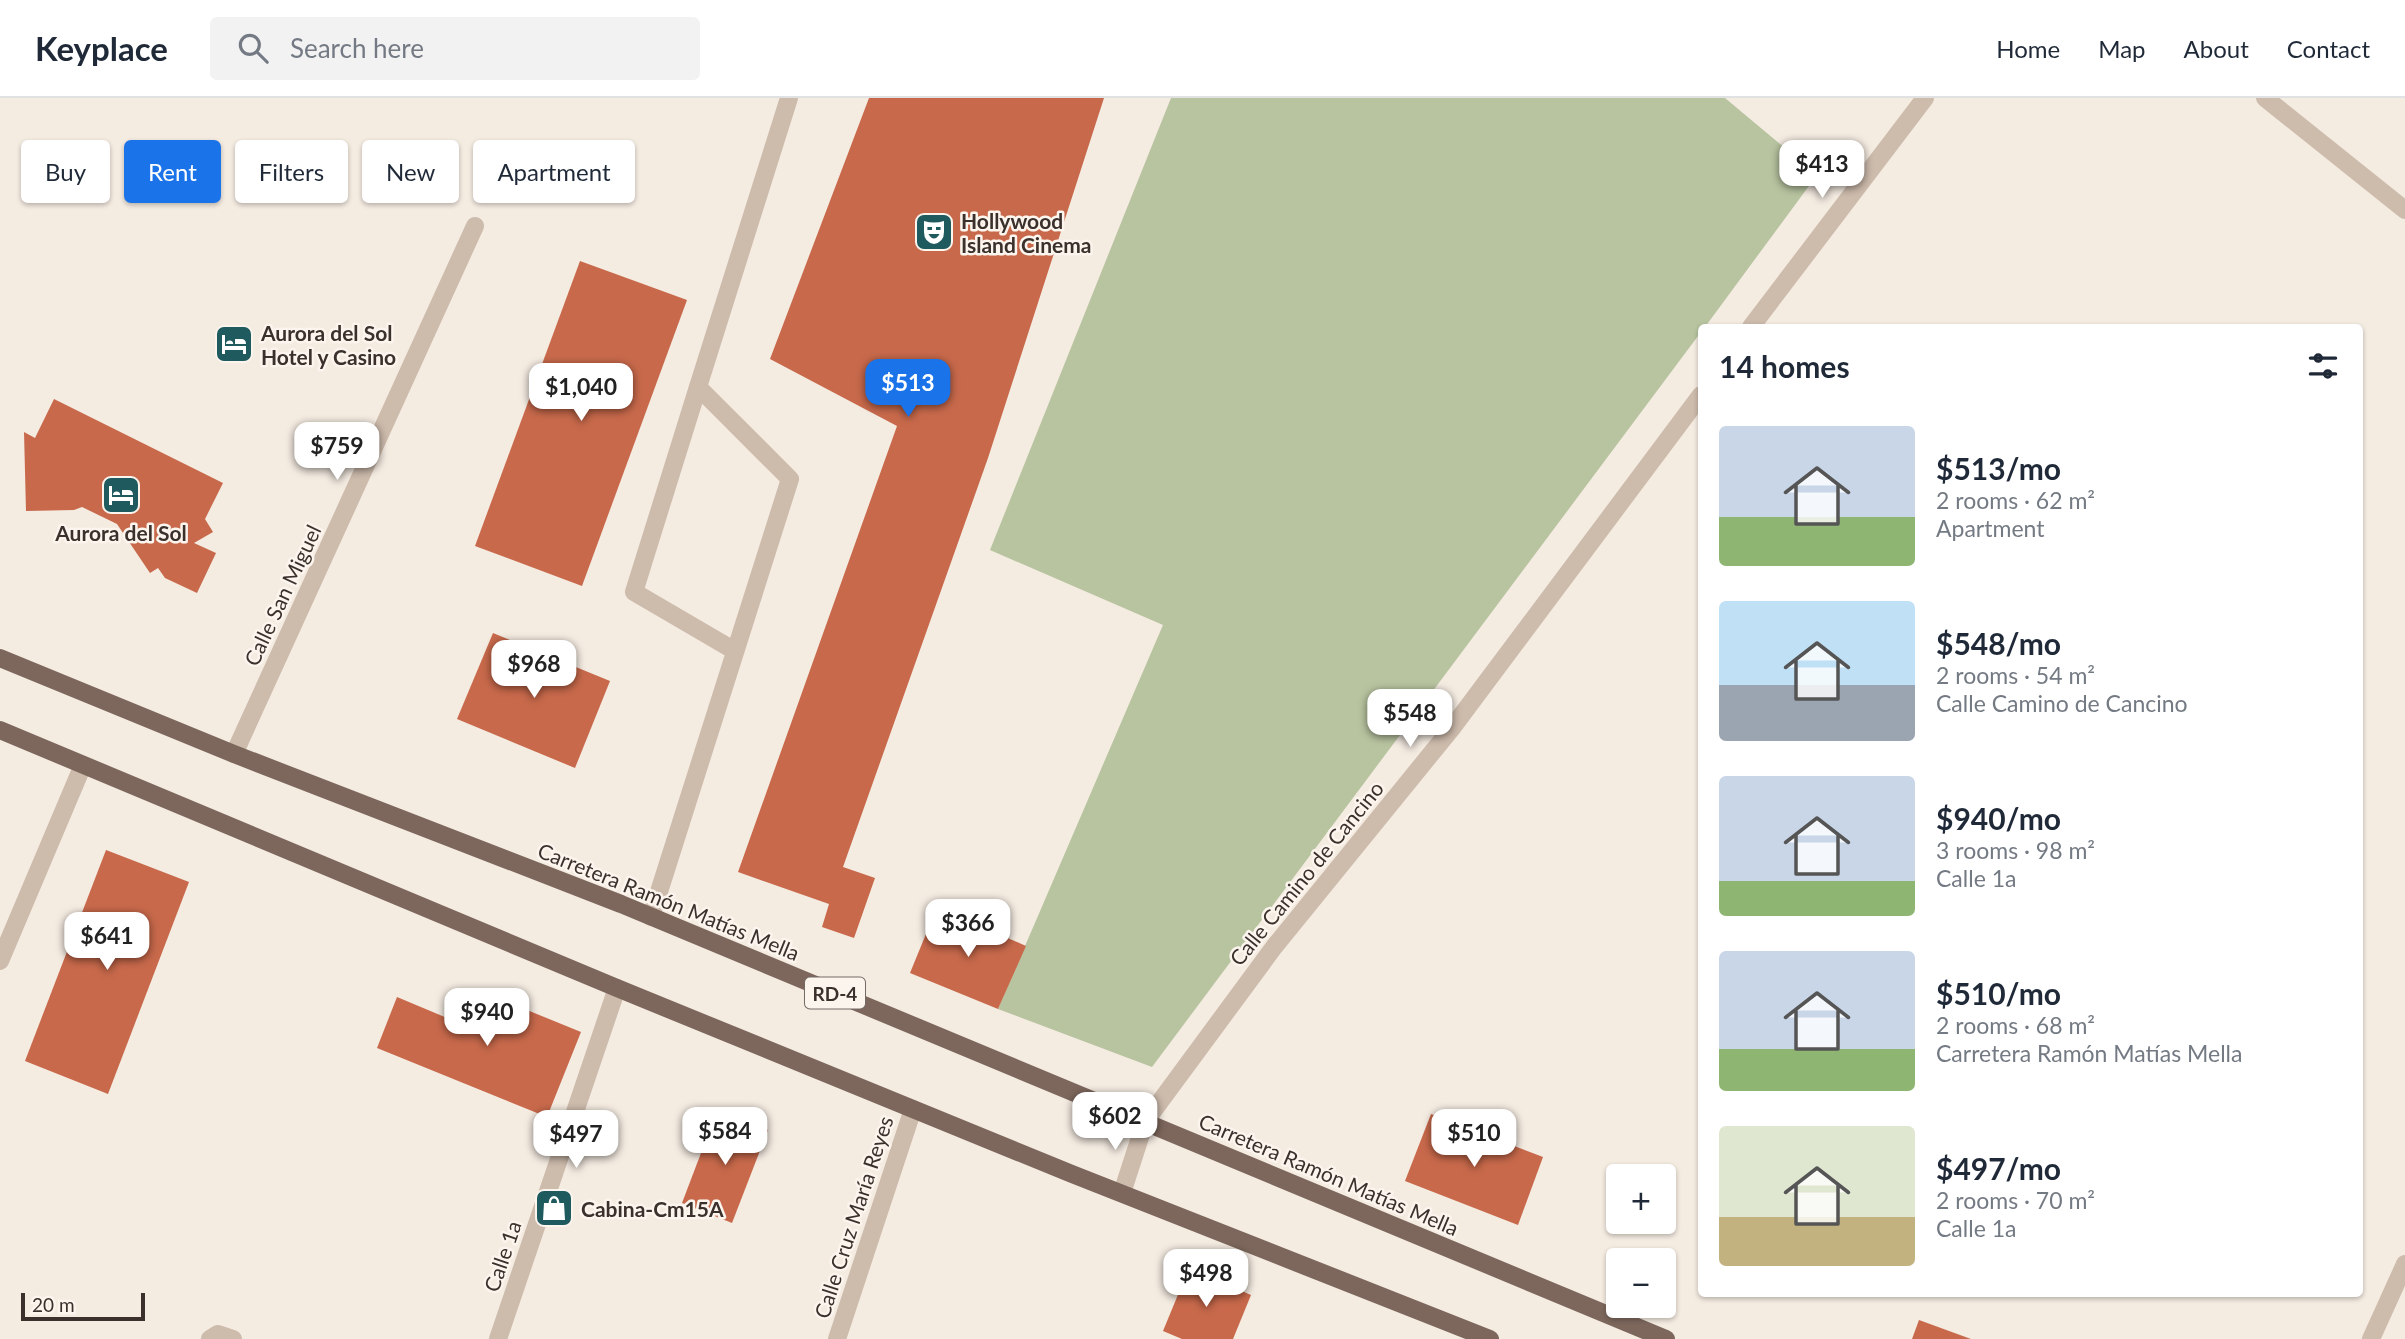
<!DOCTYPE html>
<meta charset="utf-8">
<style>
:root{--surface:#fff;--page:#f2f2f3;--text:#1f2937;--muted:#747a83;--line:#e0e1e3;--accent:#1a73e8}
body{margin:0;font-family:Lato,sans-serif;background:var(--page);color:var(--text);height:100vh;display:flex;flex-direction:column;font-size:26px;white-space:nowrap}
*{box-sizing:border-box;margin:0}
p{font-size:23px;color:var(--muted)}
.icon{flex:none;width:38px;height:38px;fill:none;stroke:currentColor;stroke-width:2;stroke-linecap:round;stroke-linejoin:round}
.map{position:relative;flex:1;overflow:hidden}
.panel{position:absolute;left:1698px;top:226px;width:665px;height:973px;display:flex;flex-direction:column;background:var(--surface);border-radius:7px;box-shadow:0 2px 5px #0004}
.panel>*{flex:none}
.banner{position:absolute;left:21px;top:42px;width:665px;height:63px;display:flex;gap:14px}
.fabs{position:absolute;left:1606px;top:1066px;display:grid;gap:14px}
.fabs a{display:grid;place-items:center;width:70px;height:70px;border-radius:7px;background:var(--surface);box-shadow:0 2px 5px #0004;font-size:35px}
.scale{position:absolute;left:21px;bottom:18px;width:124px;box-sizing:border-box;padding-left:7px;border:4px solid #3b302b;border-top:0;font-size:19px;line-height:24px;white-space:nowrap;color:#3b302b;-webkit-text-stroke:5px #fbf5ee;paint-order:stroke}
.price{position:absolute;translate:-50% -60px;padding:0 16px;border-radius:14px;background:#fff;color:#222;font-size:23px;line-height:46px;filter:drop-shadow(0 2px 4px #0008)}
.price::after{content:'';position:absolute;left:50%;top:42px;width:21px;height:16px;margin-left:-10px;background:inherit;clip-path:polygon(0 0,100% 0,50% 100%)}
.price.active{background:var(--accent);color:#fff}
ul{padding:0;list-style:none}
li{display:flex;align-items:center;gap:21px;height:175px;padding:0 21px}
li span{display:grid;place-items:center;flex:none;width:196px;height:140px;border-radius:7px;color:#555}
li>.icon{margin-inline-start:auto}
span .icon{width:84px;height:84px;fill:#fffc;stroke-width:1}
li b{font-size:30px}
h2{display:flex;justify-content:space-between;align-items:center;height:84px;padding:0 21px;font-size:30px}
.tag{padding:0 24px;border-radius:7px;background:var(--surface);box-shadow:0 2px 5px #0004;font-size:24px;line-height:63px}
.tag.active{background:var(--accent);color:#fff}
header{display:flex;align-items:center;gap:42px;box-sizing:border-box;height:98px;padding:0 35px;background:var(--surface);border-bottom:2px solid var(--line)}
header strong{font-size:33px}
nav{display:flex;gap:38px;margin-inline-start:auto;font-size:24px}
.search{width:490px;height:63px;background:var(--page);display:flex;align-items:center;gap:18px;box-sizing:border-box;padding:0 24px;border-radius:7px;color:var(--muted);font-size:26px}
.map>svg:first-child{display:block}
.green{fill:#b8c4a0}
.building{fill:#c8694b}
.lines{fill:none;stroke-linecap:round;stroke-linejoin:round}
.service{stroke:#cdbbac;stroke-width:18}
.minor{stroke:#cdbbac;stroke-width:18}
.primary{stroke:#7d675c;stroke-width:18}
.labels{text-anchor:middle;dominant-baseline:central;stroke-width:5;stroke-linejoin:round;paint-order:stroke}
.shield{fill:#fbf5ee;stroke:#756b66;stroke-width:2}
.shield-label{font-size:19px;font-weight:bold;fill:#3b302b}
.poi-label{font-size:21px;font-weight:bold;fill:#3b302b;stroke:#fbf5ee;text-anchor:start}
.street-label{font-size:21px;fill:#3b302b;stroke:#fbf5ee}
</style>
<header>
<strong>Keyplace</strong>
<div class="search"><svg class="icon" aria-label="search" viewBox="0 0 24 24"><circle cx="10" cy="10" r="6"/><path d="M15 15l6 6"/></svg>Search here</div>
<nav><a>Home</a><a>Map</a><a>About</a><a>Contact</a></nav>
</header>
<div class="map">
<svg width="2405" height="1241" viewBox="0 0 2405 1241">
<rect width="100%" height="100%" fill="#f4ebe1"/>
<path class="green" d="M1171,0H1725L1817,77L1705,229H1701V234L1152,969L998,911L1163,527L990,452Z"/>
<g class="building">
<path d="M869,0H1104L988,360L843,769L875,780L854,840L822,829L829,806L738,774L897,328L770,261Z"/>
<path d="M580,163L687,202L582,488L475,448Z"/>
<path d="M54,301L223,385L205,421L213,434L194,445L216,455L197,495L165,480L158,470L150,475L117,426L82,409L74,412L26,413L24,334L35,340Z"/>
<path d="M493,535L610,583L575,670L457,621Z"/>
<path d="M106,752L189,784L108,996L25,963Z"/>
<path d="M937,809L1026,848L998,911L910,875Z"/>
<path d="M473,890L581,934L547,1019L377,950L397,899L459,925Z"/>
<path d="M717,1013L768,1032L732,1125L682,1105Z"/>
<path d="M1431,1016L1543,1059L1518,1127L1405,1083Z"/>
<path d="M1189,1170L1251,1197L1233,1241H1182L1163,1233Z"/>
<path d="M1919,1222L1971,1241H1912Z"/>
</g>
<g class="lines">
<g class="service">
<path d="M698,289L634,494L735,553"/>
<path d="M651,819L790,381L698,289L789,0"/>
</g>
<g class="minor">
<path d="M2265,0L2405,112"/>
<path d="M1751,229L1925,0"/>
<path d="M234,656L475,128"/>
<path d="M0,863L83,667"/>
<path d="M1122,1095L1145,1024L1274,849L1452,630L1701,297"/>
<path d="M210,1241L218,1236L233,1241"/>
<path d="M498,1241L617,890"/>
<path d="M837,1241L913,1011"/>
<path d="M2371,1241L2405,1166"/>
</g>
<g class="primary">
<path d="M0,560L234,656L621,806L1666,1241"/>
<path d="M0,632L617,890L1072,1076L1490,1241"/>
</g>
</g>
<defs>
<symbol id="theatre-square" viewBox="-11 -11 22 22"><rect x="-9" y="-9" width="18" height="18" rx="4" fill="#1f5a5e" stroke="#fbf5ee"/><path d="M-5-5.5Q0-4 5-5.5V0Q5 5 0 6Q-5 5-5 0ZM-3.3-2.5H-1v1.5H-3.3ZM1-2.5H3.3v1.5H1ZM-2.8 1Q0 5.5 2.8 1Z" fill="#fff"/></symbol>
<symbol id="hotel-square" viewBox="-11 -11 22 22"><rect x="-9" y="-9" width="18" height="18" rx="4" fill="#1f5a5e" stroke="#fbf5ee"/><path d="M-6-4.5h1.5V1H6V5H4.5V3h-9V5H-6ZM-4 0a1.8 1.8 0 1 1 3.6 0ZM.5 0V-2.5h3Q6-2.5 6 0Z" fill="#fff"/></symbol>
<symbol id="shop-square" viewBox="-11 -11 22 22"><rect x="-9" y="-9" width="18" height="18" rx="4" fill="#1f5a5e" stroke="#fbf5ee"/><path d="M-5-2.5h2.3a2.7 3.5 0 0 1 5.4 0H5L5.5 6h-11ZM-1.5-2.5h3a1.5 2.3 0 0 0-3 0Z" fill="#fff"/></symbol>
</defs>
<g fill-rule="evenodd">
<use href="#theatre-square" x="912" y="112" width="44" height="44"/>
<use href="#hotel-square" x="212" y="224" width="44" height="44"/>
<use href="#hotel-square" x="99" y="375" width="44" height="44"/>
<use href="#shop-square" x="532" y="1088" width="44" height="44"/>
</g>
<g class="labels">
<rect class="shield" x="805" y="879.5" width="60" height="31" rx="5"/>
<g class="shield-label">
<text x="835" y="895">RD-4</text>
</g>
<g class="poi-label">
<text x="961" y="122">Hollywood<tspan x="961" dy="24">Island Cinema</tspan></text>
<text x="261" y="234">Aurora del Sol<tspan x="261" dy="24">Hotel y Casino</tspan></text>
<text x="121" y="434" text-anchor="middle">Aurora del Sol</text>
<text x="581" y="1110">Cabina-Cm15A</text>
</g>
<g class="street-label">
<text transform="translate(282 497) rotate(-65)">Calle San Miguel</text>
<text transform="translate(1306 775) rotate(-51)">Calle Camino de Cancino</text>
<text transform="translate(669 803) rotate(22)">Carretera Ramón Matías Mella</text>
<text transform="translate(1329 1076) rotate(23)">Carretera Ramón Matías Mella</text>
<text transform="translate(853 1119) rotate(-72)">Calle Cruz María Reyes</text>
<text transform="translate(502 1158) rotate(-71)">Calle 1a</text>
</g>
</g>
</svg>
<div class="fabs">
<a>+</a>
<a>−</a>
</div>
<div class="scale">20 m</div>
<b class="price" style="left:1822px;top:102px">$413</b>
<b class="price active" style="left:908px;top:321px">$513</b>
<b class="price" style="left:581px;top:325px">$1,040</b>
<b class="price" style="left:337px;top:384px">$759</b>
<b class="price" style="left:534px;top:602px">$968</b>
<b class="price" style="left:1410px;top:651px">$548</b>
<b class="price" style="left:968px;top:861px">$366</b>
<b class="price" style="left:107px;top:874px">$641</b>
<b class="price" style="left:487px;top:950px">$940</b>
<b class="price" style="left:1115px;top:1054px">$602</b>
<b class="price" style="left:725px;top:1069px">$584</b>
<b class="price" style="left:1474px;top:1071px">$510</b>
<b class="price" style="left:576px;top:1072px">$497</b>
<b class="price" style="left:1206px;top:1211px">$498</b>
<div class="banner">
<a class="tag">Buy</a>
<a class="tag active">Rent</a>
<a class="tag">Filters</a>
<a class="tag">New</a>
<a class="tag">Apartment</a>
</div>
<section class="panel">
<h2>14 homes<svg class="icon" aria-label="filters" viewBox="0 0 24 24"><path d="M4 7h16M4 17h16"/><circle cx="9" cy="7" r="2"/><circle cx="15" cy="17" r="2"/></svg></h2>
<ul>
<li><span style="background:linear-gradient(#c9d6e8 65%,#8fb573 0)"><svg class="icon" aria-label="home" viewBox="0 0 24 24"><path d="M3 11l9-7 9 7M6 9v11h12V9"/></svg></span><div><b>$513/mo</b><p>2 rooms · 62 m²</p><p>Apartment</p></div></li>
<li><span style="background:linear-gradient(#bfe0f5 60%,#9aa5b1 0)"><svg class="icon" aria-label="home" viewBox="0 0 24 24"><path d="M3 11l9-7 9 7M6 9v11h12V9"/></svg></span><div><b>$548/mo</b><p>2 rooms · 54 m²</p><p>Calle Camino de Cancino</p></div></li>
<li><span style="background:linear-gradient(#c9d6e8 75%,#8fb573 0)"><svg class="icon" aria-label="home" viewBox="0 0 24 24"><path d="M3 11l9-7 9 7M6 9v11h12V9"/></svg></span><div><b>$940/mo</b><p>3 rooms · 98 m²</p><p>Calle 1a</p></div></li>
<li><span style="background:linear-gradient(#c9d6e8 70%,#8fb573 0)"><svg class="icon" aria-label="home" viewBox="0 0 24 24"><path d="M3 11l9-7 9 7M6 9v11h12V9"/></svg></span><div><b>$510/mo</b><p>2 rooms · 68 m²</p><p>Carretera Ramón Matías Mella</p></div></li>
<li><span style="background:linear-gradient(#dfe7d0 65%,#c2b280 0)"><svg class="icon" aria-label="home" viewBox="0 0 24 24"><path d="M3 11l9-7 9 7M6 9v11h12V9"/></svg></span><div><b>$497/mo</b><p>2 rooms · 70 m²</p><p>Calle 1a</p></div></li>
</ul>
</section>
</div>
